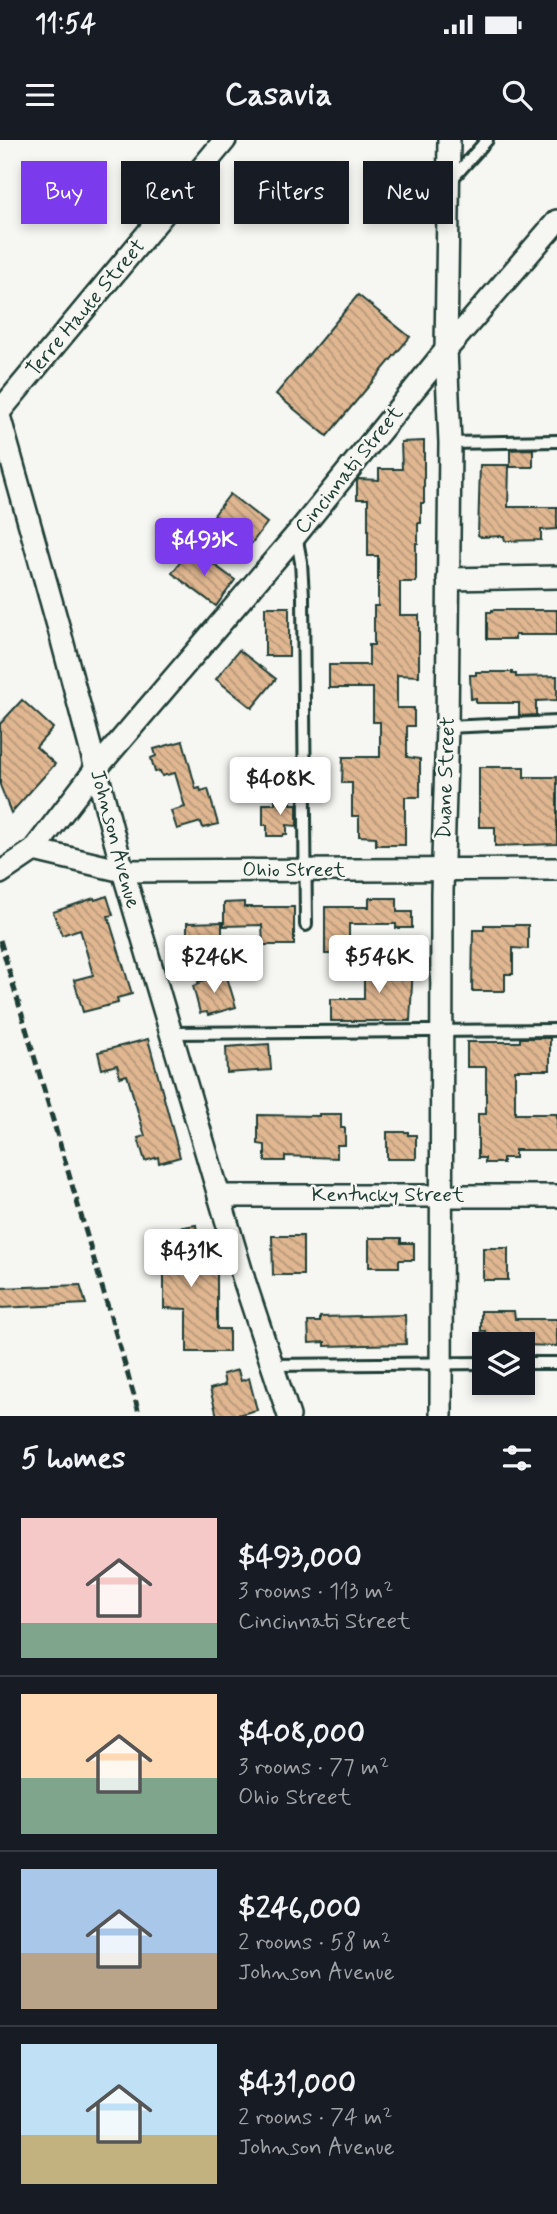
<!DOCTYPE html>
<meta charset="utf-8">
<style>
:root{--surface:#171b24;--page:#242831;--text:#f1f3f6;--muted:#9ea1a6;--line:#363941;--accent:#7c3aed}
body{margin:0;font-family:Mynerve,sans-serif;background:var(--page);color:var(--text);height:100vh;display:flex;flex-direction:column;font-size:26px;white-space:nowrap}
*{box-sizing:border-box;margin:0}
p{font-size:23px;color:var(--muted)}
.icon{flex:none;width:38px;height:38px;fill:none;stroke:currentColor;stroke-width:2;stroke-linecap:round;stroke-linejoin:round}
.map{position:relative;height:1276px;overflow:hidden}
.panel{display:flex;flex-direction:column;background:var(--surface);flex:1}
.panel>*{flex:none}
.hud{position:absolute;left:21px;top:21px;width:516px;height:63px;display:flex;gap:14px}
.tools{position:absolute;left:472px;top:1192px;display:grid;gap:14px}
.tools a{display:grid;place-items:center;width:63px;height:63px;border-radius:0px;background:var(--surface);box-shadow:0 4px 10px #0003;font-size:35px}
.price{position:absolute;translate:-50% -60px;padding:0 16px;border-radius:7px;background:#fff;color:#222;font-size:23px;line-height:46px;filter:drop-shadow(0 2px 4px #0008)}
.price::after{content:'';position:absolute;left:50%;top:42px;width:21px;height:16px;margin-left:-10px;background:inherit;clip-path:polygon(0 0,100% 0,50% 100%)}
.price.active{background:var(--accent);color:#fff}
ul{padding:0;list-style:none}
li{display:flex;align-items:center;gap:21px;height:175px;padding:0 21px}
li+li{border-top:2px solid var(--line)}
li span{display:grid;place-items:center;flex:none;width:196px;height:140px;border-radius:0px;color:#555}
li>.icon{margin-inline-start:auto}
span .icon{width:84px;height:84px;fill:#fffc;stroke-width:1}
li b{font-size:30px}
h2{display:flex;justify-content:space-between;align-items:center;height:84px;padding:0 21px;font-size:30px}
.pill{padding:0 24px;border-radius:0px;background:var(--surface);box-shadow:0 4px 10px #0003;font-size:24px;line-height:63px}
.pill.active{background:var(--accent);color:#fff}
.status{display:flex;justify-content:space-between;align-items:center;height:49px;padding:0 35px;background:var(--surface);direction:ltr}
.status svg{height:19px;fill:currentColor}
header{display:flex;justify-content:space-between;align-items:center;height:91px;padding:0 21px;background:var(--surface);font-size:32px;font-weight:700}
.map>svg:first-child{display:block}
.building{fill:url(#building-back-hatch);stroke:#1f3d34;stroke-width:2}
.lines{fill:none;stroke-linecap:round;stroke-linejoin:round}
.lane-casing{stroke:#1f3d34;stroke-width:16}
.street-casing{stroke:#1f3d34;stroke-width:26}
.lane{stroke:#f6f6f2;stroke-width:10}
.street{stroke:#f6f6f2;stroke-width:21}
.rail{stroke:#1f3d34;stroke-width:5;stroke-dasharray:10 5;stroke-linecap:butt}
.labels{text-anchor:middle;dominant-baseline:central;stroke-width:5;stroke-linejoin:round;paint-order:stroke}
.street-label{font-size:21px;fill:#1f3d34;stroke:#f6f6f2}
</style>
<div class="status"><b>11:54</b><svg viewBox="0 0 49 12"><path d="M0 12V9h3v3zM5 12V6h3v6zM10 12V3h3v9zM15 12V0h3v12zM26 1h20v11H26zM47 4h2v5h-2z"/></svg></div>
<header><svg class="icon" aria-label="menu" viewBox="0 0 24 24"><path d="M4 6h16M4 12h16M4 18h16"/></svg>Casavia<svg class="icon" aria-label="search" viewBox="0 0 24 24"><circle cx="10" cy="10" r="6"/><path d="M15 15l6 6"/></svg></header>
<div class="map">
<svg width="557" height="1276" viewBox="0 0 557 1276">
<defs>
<pattern id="building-back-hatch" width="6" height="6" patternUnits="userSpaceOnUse" patternTransform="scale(1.75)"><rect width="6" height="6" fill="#e0b791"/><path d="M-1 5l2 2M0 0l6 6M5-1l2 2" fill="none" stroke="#b59677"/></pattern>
</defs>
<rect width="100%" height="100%" fill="#f6f6f2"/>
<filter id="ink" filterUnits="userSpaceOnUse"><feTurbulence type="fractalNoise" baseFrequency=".0143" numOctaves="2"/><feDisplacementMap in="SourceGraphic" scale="14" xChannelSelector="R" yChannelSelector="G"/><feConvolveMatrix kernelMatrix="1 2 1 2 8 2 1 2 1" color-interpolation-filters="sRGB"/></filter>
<g filter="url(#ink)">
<g class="building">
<path d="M358,155L410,197L327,296L276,254Z"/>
<path d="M424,301V363H421V383H418V403H416V442H400V475H419V536L397,535V568H414V586H407V617L420,619V657H405V705H376V697L359,696V676H352V643H342L343,617H380V582H373V548H329V525H369V505H374V466H378V416H368V359H357V341L358,339L379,340V329H402L401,302Z"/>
<path d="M533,309V327H510V310Z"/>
<path d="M480,325H509L508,367H557V389L541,390V400L505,401L504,396L481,397L478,395Z"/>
<path d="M230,354L267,383L251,404L214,375Z"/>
<path d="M189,411L207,424L209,421L235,440L216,466L172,433Z"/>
<rect x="265" y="467" width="24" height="49"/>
<path d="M492,470H557V495H515V499H487V472H492Z"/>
<path d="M239,510L276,539L252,568L216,539Z"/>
<path d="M476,532H512V534H516V537L557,536V560L536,561V575L519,576V563H476V558L471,559L470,535H476Z"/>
<path d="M22,560L53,588L36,607L55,624L11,673L0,645V584Z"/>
<path d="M183,601L196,649L200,648L201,651L208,649L218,684L203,688L201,682L177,689L171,671L185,667L175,633L162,636L160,631L155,632L151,618L156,616L154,609Z"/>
<path d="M479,627H524V637H557V704L495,706V687H479Z"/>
<path d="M275,658H291V664H297V686L287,685V694H284L283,696H267V685H263V664H275Z"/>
<path d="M107,756L113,775L108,776L132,854L117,858L118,863L83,872L74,840L93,835L80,789L62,795L53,772L94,758L95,760Z"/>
<path d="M369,758H397V772H412V788H396V784H349V814H325V767H369Z"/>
<path d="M244,762V767H294V805H263L262,785L224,786V763Z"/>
<path d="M222,782V810L199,811L198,804L187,805V783Z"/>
<path d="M484,785H528V809L513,808V834H505V851H472L473,790H484Z"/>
<path d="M364,822H401V826H413L410,881H331V859H364Z"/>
<path d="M226,834L236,867L208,875L207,872L200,873L193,846L199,844L198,842Z"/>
<path d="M520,898H550V930H515V974H557V1010H515V1018H503V1023H485V1018H478V974H486V927H467V902H520Z"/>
<path d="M148,899L180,1017L159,1023L158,1017L145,1021L138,998L145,996L127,935L120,937L117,925L102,929L98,912Z"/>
<path d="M269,904L271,930L227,933L226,907Z"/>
<path d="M319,974H341V988H345V1005H337V1018L285,1016V1021H265V1005L258,1004V975L319,976Z"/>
<path d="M387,992H408V995H416V1019H387Z"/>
<path d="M196,1085L203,1130H217V1189H229V1212H187V1169L164,1168V1127L160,1128L154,1092Z"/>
<path d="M272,1096H303V1135H273Z"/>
<path d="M369,1098H401V1103H414V1120H399V1127H369Z"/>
<rect x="483" y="1108" width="25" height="32"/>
<path d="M80,1145L86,1164L0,1168V1148Z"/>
<path d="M481,1171H514L515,1179H557V1206L486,1204V1191H481Z"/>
<path d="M405,1175L406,1204L325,1206V1202L309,1203L308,1182H320V1177Z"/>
<path d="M238,1230L241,1241L249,1238L257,1270L233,1276H217L210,1249L225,1245L223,1234Z"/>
</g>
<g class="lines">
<defs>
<g id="lane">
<path d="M451,40L487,0"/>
<path d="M450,303L557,301"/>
<path d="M296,395L301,422L303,456L306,785"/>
<path d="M447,587L557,582"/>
<path d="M171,893L557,890"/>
<path d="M523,1223H557"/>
<path d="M272,1225L485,1223"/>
</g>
<g id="street">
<path d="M0,271L225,0"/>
<path d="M0,279L59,489L123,731L244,1140L289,1276"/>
<path d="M448,439L557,437"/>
<path d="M34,710L123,731L557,729"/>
<path d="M0,733L34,710L96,629L296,395L446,210L557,81"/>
<path d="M219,1056H557"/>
<path d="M441,1276L442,752L447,587L450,303L446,210L449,0"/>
</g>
</defs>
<use href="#lane" class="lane-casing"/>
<use href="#street" class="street-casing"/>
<use href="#lane" class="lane"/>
<use href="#street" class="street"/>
<path class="rail" d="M0,800L140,1276"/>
</g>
</g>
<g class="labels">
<g class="street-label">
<text transform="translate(86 168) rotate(-50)">Terre Haute Street</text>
<text transform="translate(349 330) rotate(-51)">Cincinnati Street</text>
<text transform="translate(446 638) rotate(-88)">Duane Street</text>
<text transform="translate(115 699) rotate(75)">Johnson Avenue</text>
<text x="294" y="730">Ohio Street</text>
<text x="388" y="1055">Kentucky Street</text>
</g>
</g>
</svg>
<div class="tools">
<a><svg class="icon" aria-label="layers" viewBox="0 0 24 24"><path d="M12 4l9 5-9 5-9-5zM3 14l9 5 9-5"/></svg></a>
</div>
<b class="price active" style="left:204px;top:438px">$493K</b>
<b class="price" style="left:280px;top:677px">$408K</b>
<b class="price" style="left:214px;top:855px">$246K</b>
<b class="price" style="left:379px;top:855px">$546K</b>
<b class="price" style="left:191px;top:1149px">$431K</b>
<div class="hud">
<a class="pill active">Buy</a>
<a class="pill">Rent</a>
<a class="pill">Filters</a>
<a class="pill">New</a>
</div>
</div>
<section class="panel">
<h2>5 homes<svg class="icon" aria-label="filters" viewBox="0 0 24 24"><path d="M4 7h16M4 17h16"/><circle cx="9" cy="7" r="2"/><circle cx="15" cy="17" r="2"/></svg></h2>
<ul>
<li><span style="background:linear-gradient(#f6c9c9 75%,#7fa58c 0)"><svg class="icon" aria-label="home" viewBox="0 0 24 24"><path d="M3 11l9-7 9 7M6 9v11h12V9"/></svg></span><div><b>$493,000</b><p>3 rooms · 113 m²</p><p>Cincinnati Street</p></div></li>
<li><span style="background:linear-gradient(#ffd9b3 60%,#7fa58c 0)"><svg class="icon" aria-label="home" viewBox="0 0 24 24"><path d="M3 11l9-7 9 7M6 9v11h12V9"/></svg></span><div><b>$408,000</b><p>3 rooms · 77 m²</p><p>Ohio Street</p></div></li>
<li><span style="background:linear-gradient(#a9c7e8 60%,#b9a48a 0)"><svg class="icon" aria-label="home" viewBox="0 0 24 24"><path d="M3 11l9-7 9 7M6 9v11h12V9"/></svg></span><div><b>$246,000</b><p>2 rooms · 58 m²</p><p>Johnson Avenue</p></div></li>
<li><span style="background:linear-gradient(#bfe0f5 65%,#c2b280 0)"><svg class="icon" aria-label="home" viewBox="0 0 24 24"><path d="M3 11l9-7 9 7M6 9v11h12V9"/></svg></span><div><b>$431,000</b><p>2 rooms · 74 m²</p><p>Johnson Avenue</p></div></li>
</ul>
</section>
